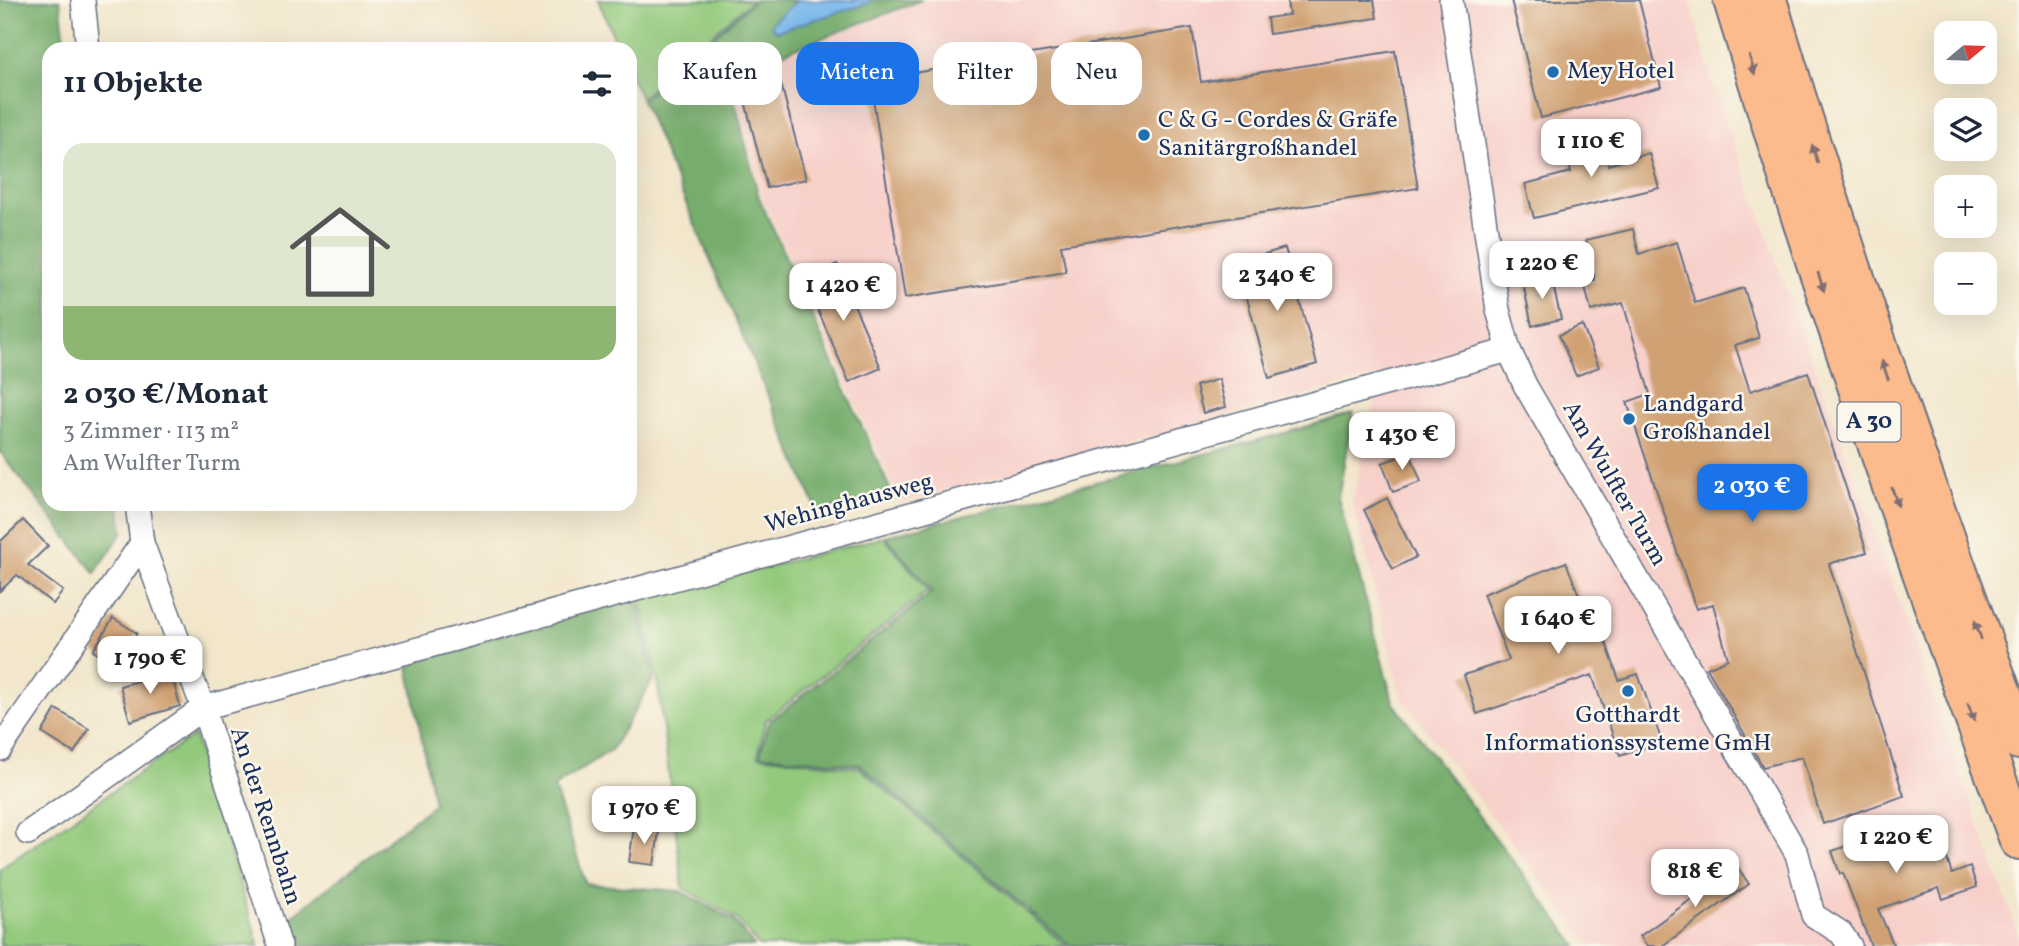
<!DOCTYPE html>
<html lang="de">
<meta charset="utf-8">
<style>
:root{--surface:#fff;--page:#f6f6f7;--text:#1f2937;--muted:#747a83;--line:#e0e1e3;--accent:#1a73e8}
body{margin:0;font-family:Vollkorn,serif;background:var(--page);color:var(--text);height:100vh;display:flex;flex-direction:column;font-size:26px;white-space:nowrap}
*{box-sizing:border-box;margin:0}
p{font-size:23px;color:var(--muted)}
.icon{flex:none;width:38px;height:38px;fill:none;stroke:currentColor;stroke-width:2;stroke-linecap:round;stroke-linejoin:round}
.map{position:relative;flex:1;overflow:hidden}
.side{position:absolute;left:42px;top:42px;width:595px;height:469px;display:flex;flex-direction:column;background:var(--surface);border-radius:21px;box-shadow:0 7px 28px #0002}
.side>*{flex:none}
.banner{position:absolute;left:658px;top:42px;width:665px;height:63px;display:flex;gap:14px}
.needle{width:46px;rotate:71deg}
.buttons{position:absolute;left:1934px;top:21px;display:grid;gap:14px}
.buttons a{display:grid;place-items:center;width:63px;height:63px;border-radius:14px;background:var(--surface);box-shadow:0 7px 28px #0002;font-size:35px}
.price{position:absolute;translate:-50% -60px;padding:0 16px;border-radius:14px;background:#fff;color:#222;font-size:23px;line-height:46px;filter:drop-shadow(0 2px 4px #0008)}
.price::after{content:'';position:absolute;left:50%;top:42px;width:21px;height:16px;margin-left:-10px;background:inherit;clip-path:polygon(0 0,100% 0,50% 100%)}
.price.on{background:var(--accent);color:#fff}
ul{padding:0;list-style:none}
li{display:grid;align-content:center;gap:14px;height:371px;padding:0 21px}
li+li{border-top:2px solid var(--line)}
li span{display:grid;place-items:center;height:217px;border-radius:21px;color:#555}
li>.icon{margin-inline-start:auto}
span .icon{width:126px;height:126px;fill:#fffc;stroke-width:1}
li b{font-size:30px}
h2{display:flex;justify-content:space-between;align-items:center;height:84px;padding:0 21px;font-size:30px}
.pill{padding:0 24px;border-radius:21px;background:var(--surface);box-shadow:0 7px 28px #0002;font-size:24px;line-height:63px}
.pill.on{background:var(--accent);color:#fff}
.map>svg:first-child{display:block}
.built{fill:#f7d0ca}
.green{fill:#93c97c;stroke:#577c6d;stroke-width:2}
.forest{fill:#76ad6c;stroke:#486e65;stroke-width:2}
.water{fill:#77b6eb;stroke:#4972a4;stroke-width:2}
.building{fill:#d0a173}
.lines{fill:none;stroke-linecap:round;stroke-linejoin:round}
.street-casing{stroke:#666f84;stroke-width:26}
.highway-casing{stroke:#666f84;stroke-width:42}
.street{stroke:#fff;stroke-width:23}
.highway{stroke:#fbbb8c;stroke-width:38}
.oneway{fill:#806e73}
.poi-dot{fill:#1f6fb2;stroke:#fbf7ec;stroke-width:2.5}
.labels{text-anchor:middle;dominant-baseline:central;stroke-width:5;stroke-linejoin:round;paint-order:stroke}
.shield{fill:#fbf7ec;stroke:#5e6b89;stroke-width:2}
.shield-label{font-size:23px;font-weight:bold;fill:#1b2f5e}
.poi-label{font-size:24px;fill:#1b2f5e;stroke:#fbf7ec;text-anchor:start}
.street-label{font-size:24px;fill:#1b2f5e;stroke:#fbf7ec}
</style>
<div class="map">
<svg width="2019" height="946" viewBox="0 0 2019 946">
<rect width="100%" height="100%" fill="#fbf7ec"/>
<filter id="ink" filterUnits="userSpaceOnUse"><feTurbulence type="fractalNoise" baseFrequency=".0143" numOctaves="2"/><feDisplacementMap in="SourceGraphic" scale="14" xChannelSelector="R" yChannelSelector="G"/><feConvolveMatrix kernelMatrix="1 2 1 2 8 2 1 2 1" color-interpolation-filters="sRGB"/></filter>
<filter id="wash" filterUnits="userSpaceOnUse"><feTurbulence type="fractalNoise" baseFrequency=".00686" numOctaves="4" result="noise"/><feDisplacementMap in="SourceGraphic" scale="28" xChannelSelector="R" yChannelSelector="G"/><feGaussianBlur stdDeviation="1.57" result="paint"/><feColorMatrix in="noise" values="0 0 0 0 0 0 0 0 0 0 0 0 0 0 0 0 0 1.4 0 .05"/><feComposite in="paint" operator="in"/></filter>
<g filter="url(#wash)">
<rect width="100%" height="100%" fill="#f2e6cb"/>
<path class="built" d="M928,0H1690L1713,84L2019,936V946H1591L1402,699L1352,501L1381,375L901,503L762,198L730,75Z"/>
<g class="green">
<path d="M598,0H752L641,98L630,74V49H619Z"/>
<path d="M884,537L928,591L765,721L758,756L860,768L1066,946H759L737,919L683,888L657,678L640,599Z"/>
<path d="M194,735L259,946H0V869Z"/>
</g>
<g class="forest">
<path d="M0,0H60L66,49H49V504H119L123,532L95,573L0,452Z"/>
<path d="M755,0H922L728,74L759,198L891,491L818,513L642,100Z"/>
<path d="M1353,413L1338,497L1393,702L1577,946H1070L860,765L760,755L768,723L932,592L885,536L1278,435Z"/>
<path d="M637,599L654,678L611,750L554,787L586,884L680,891L733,920L754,946H301L291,917L434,804L407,660Z"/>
</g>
<path class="water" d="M797,0H872L870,3L777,31L772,28V23Z"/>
<g id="blocks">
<g class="building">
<path d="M1287,0H1374L1377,18L1269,34L1267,18L1289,15Z"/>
<path d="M1511,0H1639L1661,87L1541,118Z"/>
<path d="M1192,28L1201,82L1395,51L1418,188L1061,245L1066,272L905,298L870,80Z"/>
<path d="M781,84L806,179L767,188L743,93Z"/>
<path d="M1602,134L1608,165L1649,153L1659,188L1534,218L1525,184L1571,172L1565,141Z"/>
<path d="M1633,229L1639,254L1677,242L1695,303L1744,288L1759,338L1735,345L1750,391L1808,372L1867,552L1829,564L1904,796L1823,824L1802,757L1763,767L1707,668L1728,659L1713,604L1696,609L1627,402L1650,394L1623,303L1591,311L1584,282L1595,280L1586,240Z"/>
<path d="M1285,248L1317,364L1269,378L1237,262Z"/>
<path d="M837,264L881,368L849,382L804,278Z"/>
<path d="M1551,277L1561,319L1532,326L1523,283Z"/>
<path d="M1582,325L1599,367L1576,376L1559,335Z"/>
<path d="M1219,379L1226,407L1203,413L1196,386Z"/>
<path d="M1410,453L1421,482L1393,492L1382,463Z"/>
<path d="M1387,498L1416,557L1393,569L1364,510Z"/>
<path d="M23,520L48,546L28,565L63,591L53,604L17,575L0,591V542Z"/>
<path d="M1566,562L1593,631L1601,628L1619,680L1638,674L1662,742L1620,756L1592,675L1477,714L1464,675L1509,660L1483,594Z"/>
<path d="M113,618L137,633L117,666L93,651Z"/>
<path d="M171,672L180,706L130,721L120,686Z"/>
<path d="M56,709L89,729L74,753L42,733Z"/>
<path d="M1914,823L1922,844L1940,838L1952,874L1970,867L1977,887L1943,899L1939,888L1878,909L1894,946H1871L1843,873L1840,874L1832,851Z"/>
<path d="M634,827L659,831L654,865L629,862Z"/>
<path d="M1737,867L1749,884L1662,946H1647L1640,936Z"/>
</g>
</g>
</g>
<g filter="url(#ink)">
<use href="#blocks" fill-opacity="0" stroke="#666f84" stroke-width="2"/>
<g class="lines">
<defs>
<g id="street">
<path d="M83,0L88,49"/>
<path d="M1451,0L1498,310L1509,350L1525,385L1797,854L1813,915L1841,933L1850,946"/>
<path d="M137,504L142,543L203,708L280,946"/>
<path d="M0,749L142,543"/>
<path d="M28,833L203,708L1509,350"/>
</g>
<g id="highway">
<path d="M1733,0C1818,283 1916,562 2019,840"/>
<path d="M1767,0C1841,250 1929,495 2019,740"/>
</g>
</defs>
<use href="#street" class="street-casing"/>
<use href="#highway" class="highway-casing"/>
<use href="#street" class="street"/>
<use href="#highway" class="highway"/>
</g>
<defs><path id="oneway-solid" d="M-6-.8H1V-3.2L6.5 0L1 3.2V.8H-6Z" transform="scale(1.75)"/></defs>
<g class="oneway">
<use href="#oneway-solid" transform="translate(1752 65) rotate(73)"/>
<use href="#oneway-solid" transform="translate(1815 154) rotate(-108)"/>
<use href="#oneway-solid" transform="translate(1821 282) rotate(72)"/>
<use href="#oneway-solid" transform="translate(1885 370) rotate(-109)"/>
<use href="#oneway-solid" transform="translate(1895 497) rotate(71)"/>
<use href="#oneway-solid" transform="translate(1978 630) rotate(-110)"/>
<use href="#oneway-solid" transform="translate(1971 712) rotate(70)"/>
</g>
</g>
<g class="poi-dot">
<circle cx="1553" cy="72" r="7"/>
<circle cx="1144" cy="135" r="7"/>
<circle cx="1629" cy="419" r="7"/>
<circle cx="1628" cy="691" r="7"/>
</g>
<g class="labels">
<rect class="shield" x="1837.5" y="402.5" width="63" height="39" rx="5"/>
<g class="shield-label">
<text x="1869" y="422">A 30</text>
</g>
<g class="poi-label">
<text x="1567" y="72">Mey Hotel</text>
<text x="1158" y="121">C &amp; G - Cordes &amp; Gräfe<tspan x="1158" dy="28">Sanitärgroßhandel</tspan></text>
<text x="1643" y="405">Landgard<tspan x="1643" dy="28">Großhandel</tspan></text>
<text x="1628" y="716" text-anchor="middle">Gotthardt<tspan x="1628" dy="28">Informationssysteme GmH</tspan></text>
</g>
<g class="street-label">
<text transform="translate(1614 484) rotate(60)">Am Wulfter Turm</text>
<text transform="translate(849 504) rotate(-15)">Wehinghausweg</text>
<text transform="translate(265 816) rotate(72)">An der Rennbahn</text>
</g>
</g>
</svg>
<div class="buttons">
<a><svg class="needle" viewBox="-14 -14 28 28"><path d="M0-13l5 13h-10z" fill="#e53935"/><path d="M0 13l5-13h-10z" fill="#747a83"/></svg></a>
<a><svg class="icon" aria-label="layers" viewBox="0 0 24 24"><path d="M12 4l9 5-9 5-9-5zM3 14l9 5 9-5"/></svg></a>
<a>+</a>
<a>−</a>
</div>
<b class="price" style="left:1591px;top:179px">1 110 €</b>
<b class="price" style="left:1542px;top:301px">1 220 €</b>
<b class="price" style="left:1277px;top:313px">2 340 €</b>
<b class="price" style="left:843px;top:323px">1 420 €</b>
<b class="price" style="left:1402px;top:472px">1 430 €</b>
<b class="price on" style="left:1752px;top:524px">2 030 €</b>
<b class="price" style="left:1558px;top:656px">1 640 €</b>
<b class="price" style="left:150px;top:696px">1 790 €</b>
<b class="price" style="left:644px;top:846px">1 970 €</b>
<b class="price" style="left:1896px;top:875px">1 220 €</b>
<b class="price" style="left:1695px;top:909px">818 €</b>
<div class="banner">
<a class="pill">Kaufen</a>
<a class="pill on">Mieten</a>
<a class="pill">Filter</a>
<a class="pill">Neu</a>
</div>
<section class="side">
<h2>11 Objekte<svg class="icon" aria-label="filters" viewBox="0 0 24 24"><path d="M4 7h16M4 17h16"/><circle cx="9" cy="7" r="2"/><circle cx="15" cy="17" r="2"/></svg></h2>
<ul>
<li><span style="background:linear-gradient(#dfe7d0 75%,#8fb573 0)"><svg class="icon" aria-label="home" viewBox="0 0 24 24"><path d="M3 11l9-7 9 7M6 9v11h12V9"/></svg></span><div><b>2 030 €/Monat</b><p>3 Zimmer · 113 m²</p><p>Am Wulfter Turm</p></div></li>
</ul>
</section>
</div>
